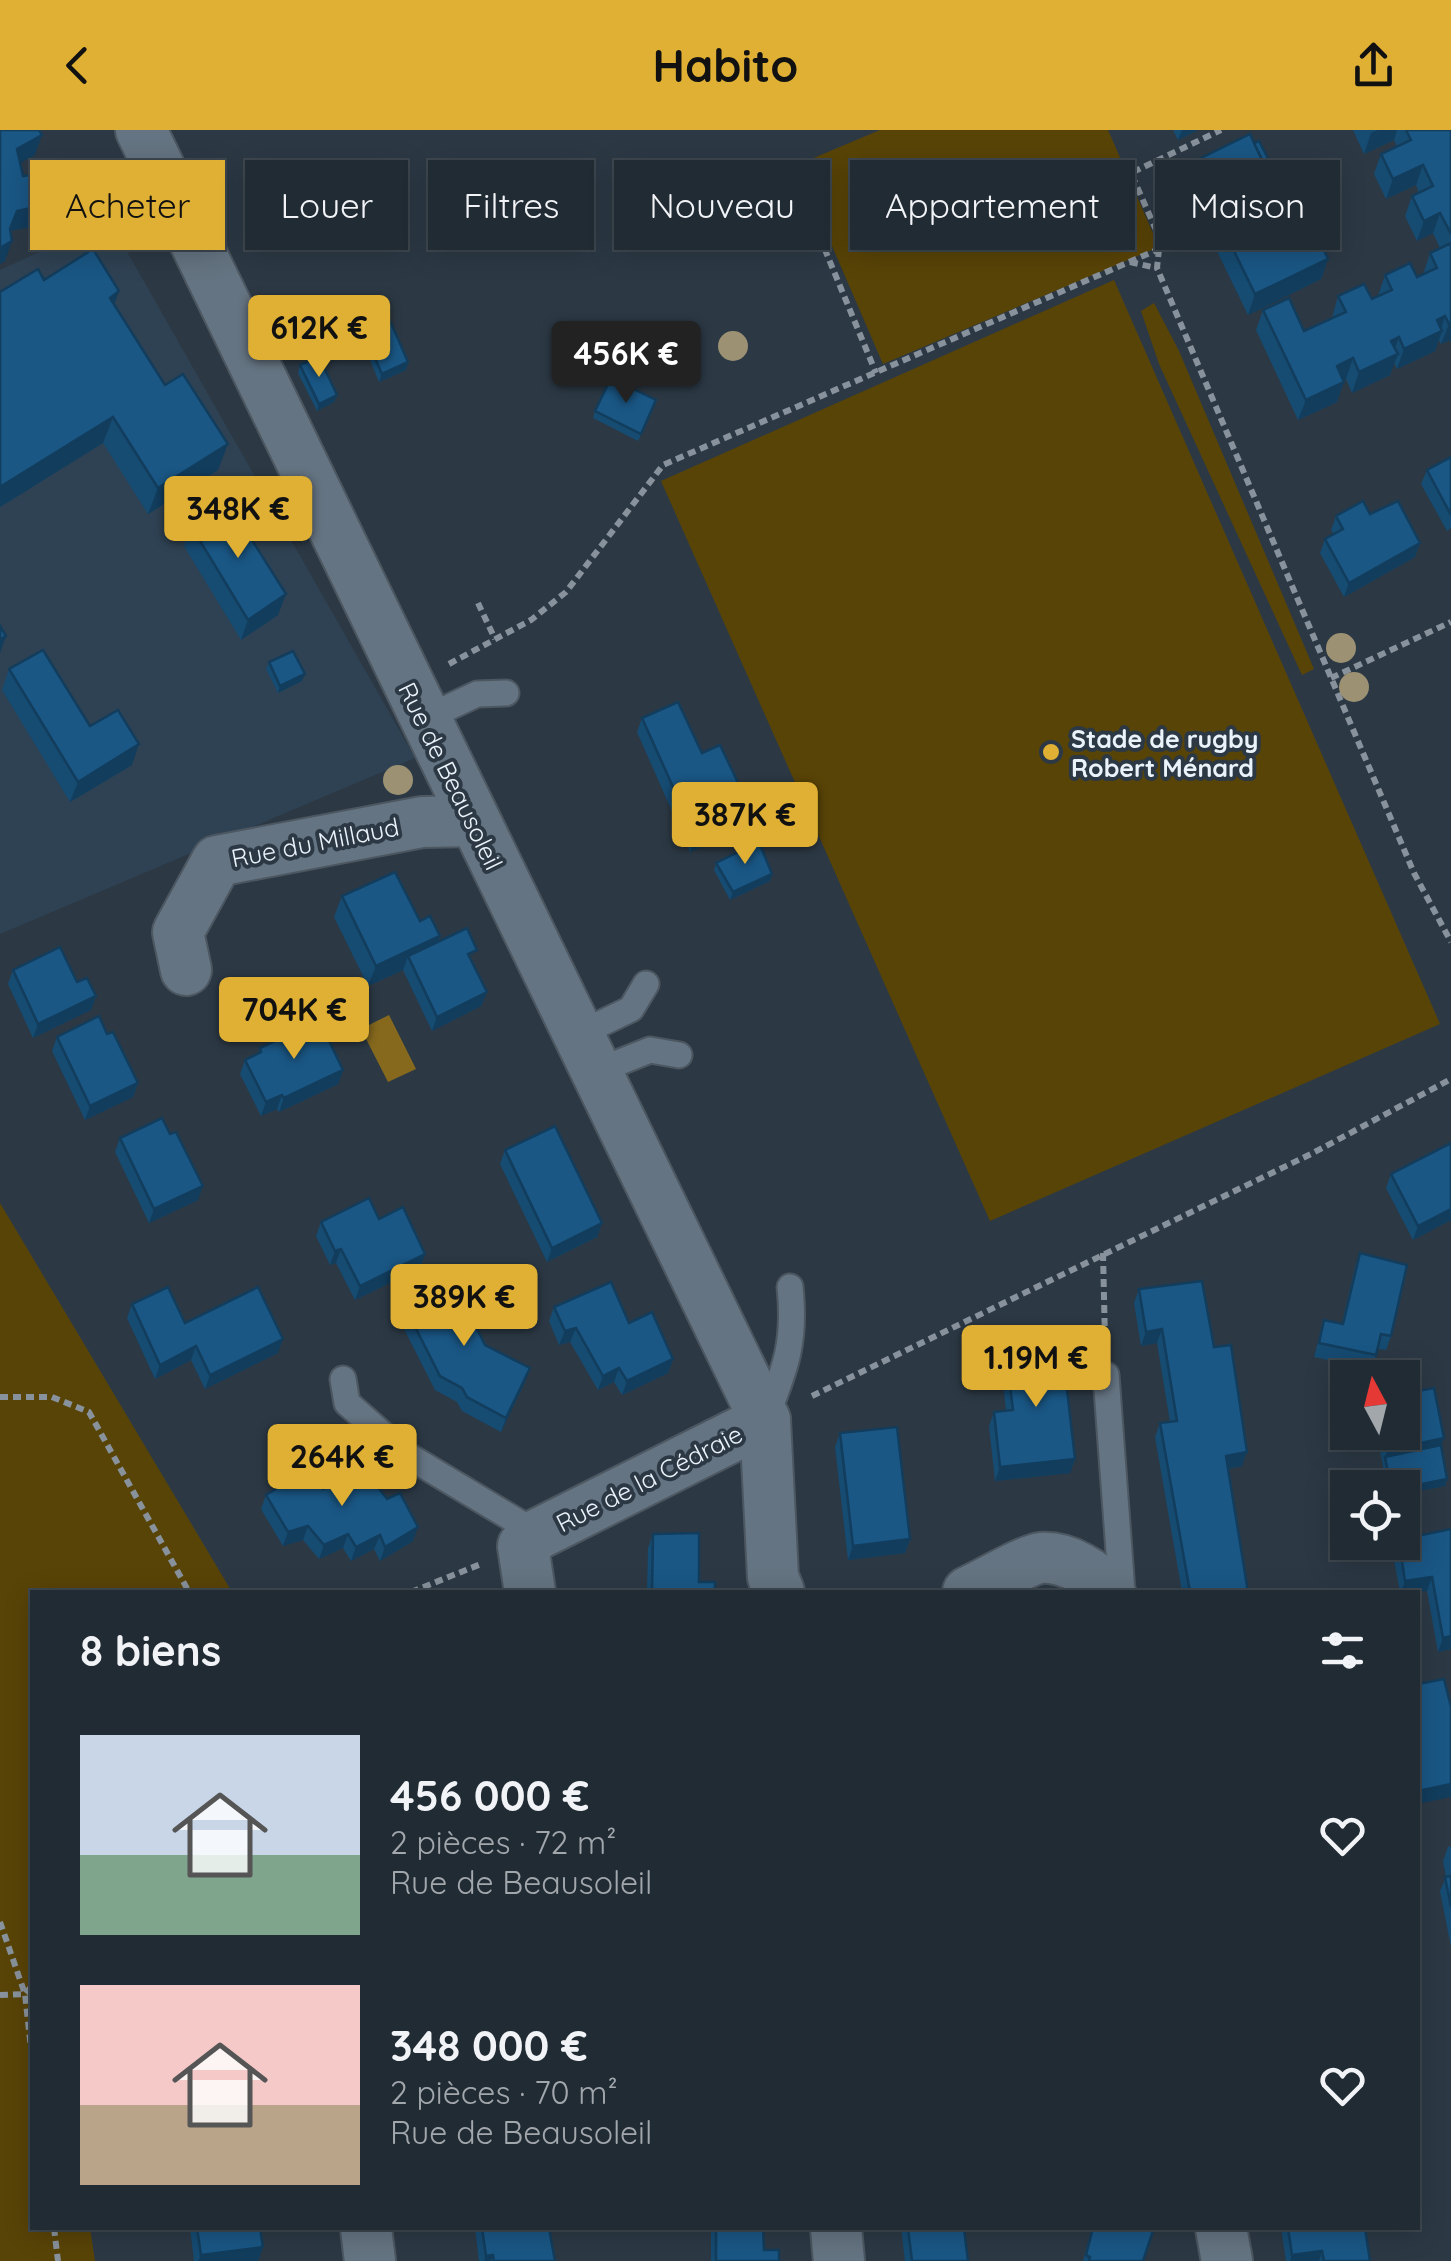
<!DOCTYPE html>
<html lang="fr">
<meta charset="utf-8">
<style>
:root{--surface:#212b34;--page:#2d3740;--text:#f1f3f6;--muted:#a2a7ac;--line:#3e474f;--accent:#dfb033}
body{margin:0;font-family:Quicksand,sans-serif;background:var(--page);color:var(--text);height:100vh;display:flex;flex-direction:column;font-size:38px;white-space:nowrap}
*{box-sizing:border-box;margin:0}
p{font-size:32px;color:var(--muted)}
.icon{flex:none;width:55px;height:55px;fill:none;stroke:currentColor;stroke-width:2;stroke-linecap:round;stroke-linejoin:round}
.map{position:relative;flex:1;overflow:hidden}
.panel{position:absolute;left:30px;top:1460px;width:1390px;height:640px;display:flex;flex-direction:column;background:var(--surface);border-radius:0px;box-shadow:0 5px 25px #0003,0 0 0 2px var(--line)}
.panel>*{flex:none}
.hud{position:absolute;left:30px;top:30px;width:1392px;height:90px;display:flex;gap:20px}
.needle{width:65px;rotate:353deg}
.tools{position:absolute;left:1330px;top:1230px;display:grid;gap:20px}
.tools a{display:grid;place-items:center;width:90px;height:90px;border-radius:0px;background:var(--surface);box-shadow:0 5px 25px #0003,0 0 0 2px var(--line);font-size:50px}
.price{position:absolute;translate:-50% -85px;padding:0 22px;border-radius:10px;background:var(--accent);color:#111;font-size:32px;line-height:65px;filter:drop-shadow(0 2px 5px #0008)}
.price::after{content:'';position:absolute;left:50%;top:60px;width:30px;height:22px;margin-left:-15px;background:inherit;clip-path:polygon(0 0,100% 0,50% 100%)}
.price.active{background:#222;color:#fff}
ul{padding:0;list-style:none}
li{display:flex;align-items:center;gap:30px;height:250px;padding:0 50px}
li span{display:grid;place-items:center;flex:none;width:280px;height:200px;border-radius:0px;color:#555}
li>.icon{margin-inline-start:auto}
span .icon{width:120px;height:120px;fill:#fffc;stroke-width:1}
li b{font-size:42px}
h2{display:flex;justify-content:space-between;align-items:center;height:120px;padding:0 50px;font-size:42px}
.chip{padding:0 35px;border-radius:0px;background:var(--surface);box-shadow:0 5px 25px #0003,0 0 0 2px var(--line);font-size:35px;line-height:90px}
.chip.active{background:var(--accent);color:#111}
header{display:flex;justify-content:space-between;align-items:center;height:130px;padding:0 50px;background:var(--accent);color:#111;font-size:45px;font-weight:700}
.map>svg:first-child{display:block}
.built{fill:#2f4253}
.green{fill:#594407}
.water{fill:#86691d}
.lines{fill:none;stroke-linecap:round;stroke-linejoin:round}
.lane-casing{stroke:#4c5761;stroke-width:29}
.street-casing{stroke:#4c5761;stroke-width:54}
.path{stroke:#88929c;stroke-width:6;stroke-dasharray:8 5;stroke-linecap:butt}
.lane{stroke:#657482;stroke-width:25}
.street{stroke:#657482;stroke-width:50}
.tree{fill:#9c9273}
.wall{fill:#164b72}
.shaded-wall{fill:#123d5d}
.building{fill:#1a5785;stroke:#123d5d;stroke-width:2.5}
.poi-dot{fill:#dfb033;stroke:#2c3945;stroke-width:4}
.labels{text-anchor:middle;dominant-baseline:central;stroke-width:8;stroke-linejoin:round;paint-order:stroke}
.poi-label{font-size:25px;font-weight:bold;fill:#eaf2fa;stroke:#2c3945;text-anchor:start}
.street-label{font-size:25px;fill:#eaf2fa;stroke:#2c3945}
</style>
<header><svg class="icon" aria-label="back" viewBox="0 0 24 24"><path d="M15 5l-7 7 7 7"/></svg>Habito<svg class="icon" aria-label="share" viewBox="0 0 24 24"><path d="M12 15V3M7 8l5-5 5 5M5 13v7h14v-7"/></svg></header>
<div class="map">
<svg width="1451" height="2131" viewBox="0 0 1451 2131">
<rect width="100%" height="100%" fill="#2c3945"/>
<path class="built" d="M109,90L415,628L0,804V140Z"/>
<g class="green">
<path d="M880,0H1108L1159,117L883,234L797,35Z"/>
<path d="M1114,150L1440,894L990,1091L661,351Z"/>
<path d="M1154,173L1179,221L1314,539L1302,545L1159,234L1141,181Z"/>
<path d="M0,1073L232,1462H32V2098H90L95,2131H0Z"/>
</g>
<path class="water" d="M389,885L416,939L388,952L361,899Z"/>
<g class="lines">
<defs>
<g id="lane">
<path d="M424,589L477,564L506,563"/>
<path d="M577,905L631,879L646,854"/>
<path d="M595,942L650,920L679,925"/>
<path d="M1106,1245L1122,1462"/>
<path d="M343,1249L347,1273L405,1324L538,1404"/>
<path d="M765,1290C785,1239 796,1213 790,1157"/>
</g>
<g id="street">
<path d="M141,0L765,1290L773,1447L779,1462"/>
<path d="M186,840L178,802L217,731L422,692L473,691"/>
<path d="M530,1462L523,1416L538,1404L765,1290"/>
<path d="M968,1462C984,1455 1026,1430 1041,1428C1066,1426 1095,1444 1110,1462"/>
<path d="M366,2098L370,2131"/>
<path d="M836,2098L839,2131"/>
<path d="M1221,2098L1227,2131"/>
</g>
</defs>
<use href="#lane" class="lane-casing"/>
<use href="#street" class="street-casing"/>
<g class="path">
<path d="M797,77L811,86L876,243"/>
<path d="M1159,119L1157,138L1414,743L1451,812"/>
<path d="M1130,132L1157,138"/>
<path d="M478,473L495,509"/>
<path d="M449,534L531,490L566,462L663,335L1159,119L1160,109L1131,43L1221,0"/>
<path d="M1331,548L1451,492"/>
<path d="M1103,1123L1105,1211"/>
<path d="M812,1266L1313,1023L1451,949"/>
<path d="M0,1267H52L89,1282L189,1462"/>
<path d="M411,1462L481,1434"/>
<path d="M0,1792L25,1864L32,1928"/>
<path d="M0,1865L25,1864L32,1856"/>
<path d="M54,2098L58,2131"/>
</g>
<use href="#lane" class="lane"/>
<use href="#street" class="street"/>
</g>
<g class="tree">
<circle cx="733" cy="216" r="15"/>
<circle cx="1341" cy="518" r="15"/>
<circle cx="1354" cy="557" r="15"/>
<circle cx="398" cy="650" r="15"/>
</g>
<g class="wall">
<path d="M1173,0H1198L1178,10Z"/>
<path d="M1353,0H1451V210L1441,214L1439,210L1435,221L1397,239L1394,233L1390,245L1352,263L1346,249L1343,250L1337,272L1298,290L1256,200L1263,180L1304,201L1332,188L1338,166L1372,169L1378,166L1385,145L1417,147L1423,145L1430,123L1440,118L1433,103L1417,111L1405,86L1412,66L1419,63L1416,55L1386,69L1374,44L1381,24L1397,17L1394,10L1364,24Z"/>
<path d="M1254,13L1275,42L1308,100L1328,129L1321,149L1248,185L1184,53L1191,33Z"/>
<path d="M44,150L114,175L218,340L148,384L103,313L0,377V162Z"/>
<path d="M365,205L408,232L406,240L379,252L363,213Z"/>
<path d="M300,235L337,265L334,272L317,281L298,243Z"/>
<path d="M654,277L638,311L593,288L595,281Z"/>
<path d="M1451,327V398L1447,401L1421,354L1427,340Z"/>
<path d="M1370,384L1415,427L1344,467L1320,423L1325,409L1334,404L1331,400L1336,386Z"/>
<path d="M191,396L278,485L241,510L184,416Z"/>
<path d="M269,532L302,551L278,563L266,539Z"/>
<path d="M9,539L90,596L132,635L70,672L2,560Z"/>
<path d="M642,588L702,623L748,698L690,722L637,602Z"/>
<path d="M716,733L772,744L770,751L730,770L714,740Z"/>
<path d="M342,766L420,791L440,806L438,812L472,832L487,862L481,876L432,901L403,840L368,856L334,787Z"/>
<path d="M13,840L77,852L96,866L91,880L33,908L8,854Z"/>
<path d="M107,904L138,953L133,967L85,990L52,921L57,907Z"/>
<path d="M260,918L343,940L338,954L279,982L277,979L261,986L240,944L245,930L258,923Z"/>
<path d="M120,1008L198,1070L149,1093L115,1022Z"/>
<path d="M1451,1013V1090L1413,1110L1386,1058L1391,1044Z"/>
<path d="M505,1020L602,1093L597,1107L547,1132L500,1034Z"/>
<path d="M379,1089L425,1124L420,1138L355,1170L336,1133L330,1135L316,1106L321,1092Z"/>
<path d="M1360,1123L1391,1206L1386,1220L1378,1219L1371,1239L1314,1227L1324,1190L1342,1194L1355,1137Z"/>
<path d="M1139,1159L1214,1217L1242,1336L1228,1339L1248,1462H1182L1155,1307L1160,1293L1170,1292L1157,1213L1141,1216L1134,1173Z"/>
<path d="M402,1171L530,1238L525,1252L501,1302L462,1281L457,1272L435,1260L397,1185Z"/>
<path d="M132,1174L185,1193L278,1223L205,1259L191,1230L155,1249L127,1188Z"/>
<path d="M554,1177L629,1193L673,1229L668,1243L622,1265L614,1252L598,1260L570,1212L559,1215L549,1191Z"/>
<path d="M1006,1222L1075,1329L1070,1343L995,1351L989,1296L994,1282L1006,1280L1001,1236Z"/>
<path d="M1364,1302H1402L1441,1315L1447,1349L1445,1356L1402,1364V1358H1387L1377,1305L1365,1307Z"/>
<path d="M840,1303L910,1409L905,1423L848,1430L835,1317Z"/>
<path d="M323,1359L413,1411L380,1431L374,1419L351,1431L343,1418L319,1429L303,1410L283,1416L261,1379L266,1365Z"/>
<path d="M1451,1399V1519L1438,1522L1427,1461L1400,1462L1393,1424L1397,1412Z"/>
<path d="M653,1404L699,1452L715,1462H647L648,1418Z"/>
<path d="M1451,1716V1817L1440,1761L1446,1747L1443,1731L1448,1717Z"/>
<path d="M190,2098H260L263,2117L258,2131H194Z"/>
<path d="M475,2098H549L555,2131H479Z"/>
<path d="M711,2098H763L764,2120L779,2131H711Z"/>
<path d="M901,2098H964L968,2131H905Z"/>
<path d="M1092,2098H1154L1143,2131H1083Z"/>
<path d="M1281,2098H1365L1370,2131H1286Z"/>
</g>
<g class="shaded-wall">
<path d="M1182,0H1198L1178,10Z"/>
<path d="M1378,0H1397L1394,10L1364,24L1371,3Z"/>
<path d="M42,5L35,25L9,39L17,19Z"/>
<path d="M1423,35L1416,55L1386,69L1393,49Z"/>
<path d="M44,75L36,96L10,101L12,111L5,131L0,134V118L17,81Z"/>
<path d="M1440,83L1433,103L1417,111L1424,91Z"/>
<path d="M1328,129L1321,149L1248,185L1255,164Z"/>
<path d="M119,161L110,187V168Z"/>
<path d="M1445,186L1440,202L1442,201L1435,221L1397,239L1404,219L1437,190Z"/>
<path d="M1451,193V210L1441,214L1449,194Z"/>
<path d="M1399,207L1392,227L1398,224L1390,245L1352,263L1359,242L1391,211Z"/>
<path d="M1353,228L1346,249L1329,257L1337,236Z"/>
<path d="M408,232L406,240L379,252L382,244Z"/>
<path d="M1344,252L1337,272L1298,290L1306,270Z"/>
<path d="M337,265L334,272L317,281L319,274Z"/>
<path d="M113,287L103,313L0,377V357Z"/>
<path d="M228,314L218,340L148,384L158,358Z"/>
<path d="M1420,413L1415,427L1344,467L1349,453Z"/>
<path d="M286,464L278,485L241,510L248,490Z"/>
<path d="M6,506L0,523V510Z"/>
<path d="M305,544L302,551L278,563L280,556Z"/>
<path d="M139,614L132,635L70,672L78,652Z"/>
<path d="M753,684L748,698L690,722L696,708Z"/>
<path d="M772,744L770,751L730,770L733,762Z"/>
<path d="M440,806L432,827L408,826L403,840L368,856L376,836Z"/>
<path d="M487,862L481,876L432,901L437,887Z"/>
<path d="M96,866L91,880L33,908L38,894Z"/>
<path d="M343,940L338,954L279,982L284,968Z"/>
<path d="M138,953L133,967L85,990L90,976Z"/>
<path d="M282,965L277,979L261,986L266,972Z"/>
<path d="M203,1056L198,1070L149,1093L154,1079Z"/>
<path d="M1451,1079V1090L1413,1110L1418,1096Z"/>
<path d="M602,1093L597,1107L547,1132L552,1118Z"/>
<path d="M341,1119L336,1133L330,1135L335,1121Z"/>
<path d="M425,1124L420,1138L355,1170L360,1156Z"/>
<path d="M576,1198L570,1212L559,1215L565,1201Z"/>
<path d="M1162,1199L1157,1213L1141,1216L1146,1202Z"/>
<path d="M283,1209L278,1223L205,1259L210,1245Z"/>
<path d="M196,1216L191,1230L155,1249L160,1235Z"/>
<path d="M673,1229L668,1243L622,1265L627,1251Z"/>
<path d="M530,1238L525,1252L501,1302L506,1288Z"/>
<path d="M619,1238L614,1252L598,1260L603,1246Z"/>
<path d="M1366,1302H1378L1377,1305L1365,1307Z"/>
<path d="M1444,1308L1439,1322L1385,1327L1388,1320Z"/>
<path d="M1247,1322L1242,1336L1221,1340L1226,1326Z"/>
<path d="M1075,1329L1070,1343L995,1351L1000,1337Z"/>
<path d="M1447,1349L1445,1356L1402,1364V1358Z"/>
<path d="M308,1396L303,1410L283,1416L288,1402Z"/>
<path d="M418,1397L413,1411L380,1431L385,1417Z"/>
<path d="M348,1404L343,1418L319,1429L324,1415Z"/>
<path d="M380,1405L374,1419L351,1431L356,1417Z"/>
<path d="M910,1409L905,1423L848,1430L853,1416Z"/>
<path d="M1432,1447L1427,1461L1401,1462L1405,1451Z"/>
<path d="M1451,1506V1519L1438,1522L1443,1508Z"/>
<path d="M1451,1654V1667L1418,1674V1661Z"/>
<path d="M263,2117L258,2131H198L201,2125Z"/>
<path d="M1322,2121L1319,2131H1290L1292,2125Z"/>
<path d="M493,2125L491,2131H484L486,2126Z"/>
</g>
<g class="building">
<path d="M0,0H39L42,5L17,19L23,46L37,44L44,75L17,81L10,99L12,111L0,118Z"/>
<path d="M1406,0H1451V104L1440,83L1424,91L1412,66L1433,56L1423,35L1393,49L1381,24L1411,10Z"/>
<path d="M1250,4L1271,48L1277,45L1299,89L1293,92L1299,104L1313,97L1328,129L1255,164L1191,33Z"/>
<path d="M1259,11L1275,42L1279,40L1308,100L1299,104L1296,97L1299,89L1277,45L1271,48L1254,13Z"/>
<path d="M1451,113V193L1449,194L1445,186L1437,190L1442,201L1404,219L1399,207L1391,211L1398,224L1359,242L1353,228L1337,236L1344,252L1306,270L1263,180L1289,168L1304,201L1346,182L1338,166L1364,154L1372,169L1392,160L1385,145L1410,133L1417,147L1437,138L1430,123Z"/>
<path d="M93,119L119,161L110,168L165,255L183,244L228,314L158,358L113,287L0,357V162L38,139L44,150Z"/>
<path d="M391,193L408,232L382,244L365,205Z"/>
<path d="M319,227L337,265L319,274L300,235Z"/>
<path d="M611,248L656,270L641,304L595,281Z"/>
<path d="M1451,327V385L1427,340Z"/>
<path d="M1363,371L1370,384L1398,371L1420,413L1349,453L1325,409L1343,399L1336,386Z"/>
<path d="M228,372L286,464L248,490L191,396Z"/>
<path d="M0,496L6,506L0,510Z"/>
<path d="M43,520L90,596L118,580L139,614L78,652L9,539Z"/>
<path d="M293,521L305,544L280,556L269,532Z"/>
<path d="M678,572L702,623L720,615L753,684L696,708L642,588Z"/>
<path d="M759,712L772,744L733,762L716,733Z"/>
<path d="M395,742L420,791L430,786L440,806L376,836L342,766Z"/>
<path d="M467,798L477,820L468,824L487,862L437,887L408,826Z"/>
<path d="M60,817L77,852L87,848L96,866L38,894L13,840Z"/>
<path d="M99,886L107,904L113,902L138,953L90,976L57,907Z"/>
<path d="M319,890L343,940L284,968L282,965L266,972L245,930L261,922L260,918Z"/>
<path d="M162,988L170,1004L176,1002L203,1056L154,1079L120,1008Z"/>
<path d="M555,996L602,1093L552,1118L505,1020Z"/>
<path d="M1451,1013V1079L1418,1096L1391,1044Z"/>
<path d="M369,1068L379,1089L403,1077L425,1124L360,1156L341,1119L335,1121L321,1092Z"/>
<path d="M1360,1123L1407,1135L1391,1206L1381,1204L1376,1225L1319,1213L1324,1190L1343,1194Z"/>
<path d="M451,1147L485,1215L530,1238L506,1288L467,1267L462,1258L440,1246L402,1171Z"/>
<path d="M1202,1151L1214,1217L1231,1215L1247,1322L1226,1326L1248,1462H1190L1160,1293L1177,1291L1162,1199L1146,1202L1139,1159Z"/>
<path d="M611,1152L629,1193L652,1182L673,1229L627,1251L619,1238L603,1246L576,1198L565,1201L554,1177Z"/>
<path d="M168,1157L185,1193L258,1157L283,1209L210,1245L196,1216L160,1235L132,1174Z"/>
<path d="M1062,1216L1075,1329L1000,1337L994,1282L1013,1280L1006,1222Z"/>
<path d="M1434,1258L1444,1308L1388,1320L1384,1302H1402V1264Z"/>
<path d="M897,1297L910,1409L853,1416L840,1303Z"/>
<path d="M1441,1315L1447,1349L1402,1358H1391L1385,1327Z"/>
<path d="M362,1336L387,1369L400,1363L418,1397L385,1417L380,1405L356,1417L348,1404L324,1415L308,1396L288,1402L266,1365L311,1338L323,1359Z"/>
<path d="M1451,1399V1506L1443,1508L1432,1447L1405,1451L1399,1412H1402V1409Z"/>
<path d="M699,1403V1452H715V1462H652L653,1404Z"/>
<path d="M1444,1549L1451,1577V1654L1418,1661V1554Z"/>
<path d="M1451,1746V1777L1445,1747Z"/>
<path d="M197,2098H260L263,2117L201,2125Z"/>
<path d="M482,2098H549L555,2131H494L493,2125L486,2126Z"/>
<path d="M716,2098H763L764,2120H779V2131H716Z"/>
<path d="M908,2098H964L968,2131H912Z"/>
<path d="M1093,2098H1154L1143,2131H1089L1090,2127L1086,2125Z"/>
<path d="M1288,2098H1365L1370,2131H1324L1322,2121L1292,2125Z"/>
</g>
<circle class="poi-dot" cx="1051" cy="622" r="10"/>
<g class="labels">
<g class="poi-label">
<text x="1071" y="608">Stade de rugby<tspan x="1071" dy="29">Robert Ménard</tspan></text>
</g>
<g class="street-label">
<text transform="translate(451 646) rotate(64)">Rue de Beausoleil</text>
<text transform="translate(315 712) rotate(-11)">Rue du Millaud</text>
<text transform="translate(649 1348) rotate(-27)">Rue de la Cédraie</text>
</g>
</g>
</svg>
<div class="tools">
<a><svg class="needle" viewBox="-14 -14 28 28"><path d="M0-13l5 13h-10z" fill="#e53935"/><path d="M0 13l5-13h-10z" fill="#a2a7ac"/></svg></a>
<a><svg class="icon" aria-label="locate" viewBox="0 0 24 24"><circle cx="12" cy="12" r="6"/><path d="M12 2v4M12 18v4M2 12h4M18 12h4"/></svg></a>
</div>
<b class="price" style="left:319px;top:250px">612K €</b>
<b class="price active" style="left:626px;top:276px">456K €</b>
<b class="price" style="left:238px;top:431px">348K €</b>
<b class="price" style="left:745px;top:737px">387K €</b>
<b class="price" style="left:294px;top:932px">704K €</b>
<b class="price" style="left:464px;top:1219px">389K €</b>
<b class="price" style="left:1036px;top:1280px">1.19M €</b>
<b class="price" style="left:342px;top:1379px">264K €</b>
<div class="hud">
<a class="chip active">Acheter</a>
<a class="chip">Louer</a>
<a class="chip">Filtres</a>
<a class="chip">Nouveau</a>
<a class="chip">Appartement</a>
<a class="chip">Maison</a>
</div>
<section class="panel">
<h2>8 biens<svg class="icon" aria-label="filters" viewBox="0 0 24 24"><path d="M4 7h16M4 17h16"/><circle cx="9" cy="7" r="2"/><circle cx="15" cy="17" r="2"/></svg></h2>
<ul>
<li><span style="background:linear-gradient(#c9d6e8 60%,#7fa58c 0)"><svg class="icon" aria-label="home" viewBox="0 0 24 24"><path d="M3 11l9-7 9 7M6 9v11h12V9"/></svg></span><div><b>456 000 €</b><p>2 pièces · 72 m²</p><p>Rue de Beausoleil</p></div><svg class="icon" aria-label="heart" viewBox="0 0 24 24"><path d="M12 20l-8-8c-3-5 5-10 8-4 3-6 11-1 8 4z"/></svg></li>
<li><span style="background:linear-gradient(#f6c9c9 60%,#b9a48a 0)"><svg class="icon" aria-label="home" viewBox="0 0 24 24"><path d="M3 11l9-7 9 7M6 9v11h12V9"/></svg></span><div><b>348 000 €</b><p>2 pièces · 70 m²</p><p>Rue de Beausoleil</p></div><svg class="icon" aria-label="heart" viewBox="0 0 24 24"><path d="M12 20l-8-8c-3-5 5-10 8-4 3-6 11-1 8 4z"/></svg></li>
</ul>
</section>
</div>
